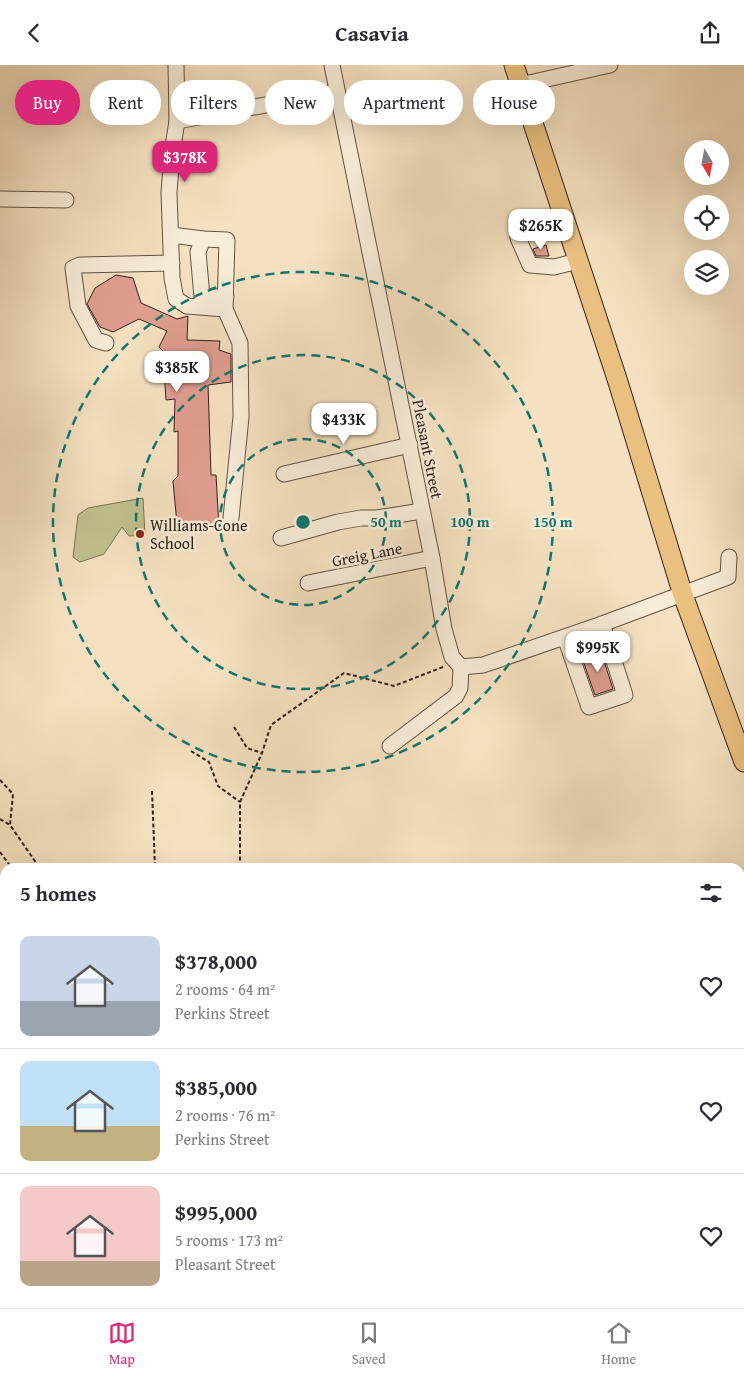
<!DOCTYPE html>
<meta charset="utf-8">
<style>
:root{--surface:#fff;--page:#f2f2f3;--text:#2b2b33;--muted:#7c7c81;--line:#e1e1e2;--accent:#db2777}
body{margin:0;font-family:"Gentium Book Plus",serif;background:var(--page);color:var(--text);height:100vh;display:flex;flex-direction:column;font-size:19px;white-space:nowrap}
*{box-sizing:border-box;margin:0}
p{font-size:16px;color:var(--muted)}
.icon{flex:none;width:28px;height:28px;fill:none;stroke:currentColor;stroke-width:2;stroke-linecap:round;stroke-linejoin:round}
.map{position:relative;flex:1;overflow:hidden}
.panel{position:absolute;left:0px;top:798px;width:745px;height:446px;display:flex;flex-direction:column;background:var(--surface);border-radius:15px 15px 0 0;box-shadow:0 5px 20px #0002}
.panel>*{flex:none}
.top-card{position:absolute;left:15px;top:15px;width:715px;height:45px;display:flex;gap:10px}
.needle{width:32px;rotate:170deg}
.buttons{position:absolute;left:684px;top:75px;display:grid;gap:10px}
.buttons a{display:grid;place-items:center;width:45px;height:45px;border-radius:50%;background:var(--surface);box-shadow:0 5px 20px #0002;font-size:25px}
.price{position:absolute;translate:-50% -42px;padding:0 11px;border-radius:10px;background:#fff;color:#222;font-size:16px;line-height:32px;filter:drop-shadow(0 1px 2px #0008)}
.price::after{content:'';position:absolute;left:50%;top:30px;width:15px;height:11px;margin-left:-8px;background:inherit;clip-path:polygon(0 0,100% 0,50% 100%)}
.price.on{background:var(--accent);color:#fff}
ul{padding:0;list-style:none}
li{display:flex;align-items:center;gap:15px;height:125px;padding:0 20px}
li+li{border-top:1px solid var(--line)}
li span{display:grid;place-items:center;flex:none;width:140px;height:100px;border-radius:10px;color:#555}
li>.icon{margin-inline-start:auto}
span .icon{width:60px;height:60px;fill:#fffc;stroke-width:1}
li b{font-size:21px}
h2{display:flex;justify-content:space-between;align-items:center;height:60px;padding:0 20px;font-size:21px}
.tag{padding:0 18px;border-radius:22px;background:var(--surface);box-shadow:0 5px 20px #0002;font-size:18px;line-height:45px}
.tag.on{background:var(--accent);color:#fff}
header{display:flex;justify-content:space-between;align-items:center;height:65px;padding:0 20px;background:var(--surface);font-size:22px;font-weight:700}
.tab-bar{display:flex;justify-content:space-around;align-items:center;height:70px;border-top:1px solid var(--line);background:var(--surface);font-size:14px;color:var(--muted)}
.tab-bar a{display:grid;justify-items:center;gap:2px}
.tab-bar .on{color:var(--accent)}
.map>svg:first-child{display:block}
.green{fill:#c0c290;stroke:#787256}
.building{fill:#e09e90;stroke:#31221c}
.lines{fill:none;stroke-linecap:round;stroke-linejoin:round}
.minor-casing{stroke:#625245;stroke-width:17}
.major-casing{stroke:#31221c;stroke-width:21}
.path{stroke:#31221c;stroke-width:2;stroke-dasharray:4 2.5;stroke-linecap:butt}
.minor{stroke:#f8ecd7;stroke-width:15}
.major{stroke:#eac080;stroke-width:19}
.ring{fill:none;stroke:#0f766e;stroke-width:2.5;stroke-dasharray:9 6}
.poi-dot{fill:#8f2418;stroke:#f8ecd7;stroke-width:2}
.labels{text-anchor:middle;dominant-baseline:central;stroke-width:5;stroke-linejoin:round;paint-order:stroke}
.street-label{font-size:16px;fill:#31221c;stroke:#f8ecd7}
.poi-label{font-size:16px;fill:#31221c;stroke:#f8ecd7;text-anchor:start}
.centre{fill:#0f766e;stroke:#f8ecd7;stroke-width:2.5}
.ring-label{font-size:15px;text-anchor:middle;font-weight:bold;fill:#0f766e;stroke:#f8ecd7;stroke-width:5;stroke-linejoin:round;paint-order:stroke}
</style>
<header><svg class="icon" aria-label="back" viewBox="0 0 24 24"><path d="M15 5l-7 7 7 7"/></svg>Casavia<svg class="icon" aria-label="share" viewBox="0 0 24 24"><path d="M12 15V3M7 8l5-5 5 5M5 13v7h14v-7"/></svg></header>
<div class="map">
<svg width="744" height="1243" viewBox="0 0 744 1243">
<rect width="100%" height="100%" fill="#f5e1c1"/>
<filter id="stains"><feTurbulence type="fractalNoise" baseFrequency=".004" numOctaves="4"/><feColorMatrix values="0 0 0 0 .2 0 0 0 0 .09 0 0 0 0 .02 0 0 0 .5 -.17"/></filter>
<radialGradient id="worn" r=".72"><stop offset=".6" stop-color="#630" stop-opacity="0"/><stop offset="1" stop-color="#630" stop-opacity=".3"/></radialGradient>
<path class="green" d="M143,433L145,470L129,471L122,462L104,489L80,497L73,492L78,450L88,443Z"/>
<g class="building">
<path d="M546,180L549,191H536L533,184Z"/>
<path d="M116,210L133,213L141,238L177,254L188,251L187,275L220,276L219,285L231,289V317L208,320L211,410H216L219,463L177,459L173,416L178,411V366L174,367L175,334L166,335L163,286L159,282L167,266L139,254L113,267L100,262L87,239L95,223Z"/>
<path d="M601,587L613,624L595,630L582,593Z"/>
</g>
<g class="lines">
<defs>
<g id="minor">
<path d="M332,0L432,493L444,564L452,592L461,602L483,600L602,559L728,512L729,492"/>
<path d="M520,20L610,0"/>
<path d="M177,56L337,27"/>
<path d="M0,134L66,135"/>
<path d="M563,152L522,166L518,173L530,200L554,202L578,196"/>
<path d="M171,170L203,174L227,175L225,244L187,241L176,234L172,213L169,128L172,88L177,56L176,0"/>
<path d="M203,174L198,187L202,232H226"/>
<path d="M225,244L240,278L241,352L231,453"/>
<path d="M106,278L96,275L78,241L73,203L80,200L172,198"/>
<path d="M284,409L410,380"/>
<path d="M281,473L338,457L361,453H377L422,446"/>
<path d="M308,518L432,493"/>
<path d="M565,572L589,642L625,630L602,559"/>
<path d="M390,681L456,631L460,623L461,602"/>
<path d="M740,884L744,883"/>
<path d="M740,936L744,935"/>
<path d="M740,954L744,953"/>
<path d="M740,1030H744"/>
<path d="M0,1036L5,1047"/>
<path d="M0,1110L5,1109"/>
<path d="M92,1239L97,1243"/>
<path d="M256,1239L260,1243"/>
<path d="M16,1243L18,1239"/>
<path d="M189,1243L192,1239"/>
</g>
<path id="major" d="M514,0L618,317L683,530L744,697"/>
</defs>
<use href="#minor" class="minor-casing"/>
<use href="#major" class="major-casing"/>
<g class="path">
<path d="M234,662L247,683L262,688"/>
<path d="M191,686L209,697L218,721L240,737"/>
<path d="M0,715L13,729L10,760L39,802"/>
<path d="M152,726L155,802"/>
<path d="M0,754L10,760"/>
<path d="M0,787L11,802"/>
<path d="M240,802V737L262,688L271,660L344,608L394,621L443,602"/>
<path d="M740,1210L744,1206"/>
<path d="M453,1239L457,1243"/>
<path d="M628,1239L634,1243"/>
<path d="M603,1243L604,1239"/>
<path d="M711,1243L715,1239"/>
<path d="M718,1243L720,1239"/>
</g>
<use href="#minor" class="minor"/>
<use href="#major" class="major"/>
</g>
<g class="ring">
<circle cx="303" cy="457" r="83"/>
<circle cx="303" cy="457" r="167"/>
<circle cx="303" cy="457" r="250"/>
</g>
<circle class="poi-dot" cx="140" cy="469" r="5"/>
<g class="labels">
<g class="street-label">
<text transform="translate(428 384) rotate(79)">Pleasant Street</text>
<text transform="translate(367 489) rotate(-11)">Greig Lane</text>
</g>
<g class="poi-label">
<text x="150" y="460">Williams-Cone<tspan x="150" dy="18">School</tspan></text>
</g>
</g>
<circle cx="303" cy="457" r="8" class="centre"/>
<g class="ring-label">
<text x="386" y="462">50 m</text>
<text x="470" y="462">100 m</text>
<text x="553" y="462">150 m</text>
</g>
<rect width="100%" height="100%" filter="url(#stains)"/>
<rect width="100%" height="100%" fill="url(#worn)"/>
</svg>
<div class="buttons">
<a><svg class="needle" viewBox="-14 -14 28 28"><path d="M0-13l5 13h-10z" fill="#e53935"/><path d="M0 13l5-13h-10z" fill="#7c7c81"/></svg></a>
<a><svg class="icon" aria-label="locate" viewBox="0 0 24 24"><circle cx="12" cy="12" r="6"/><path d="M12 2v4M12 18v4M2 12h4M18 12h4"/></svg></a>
<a><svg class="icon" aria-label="layers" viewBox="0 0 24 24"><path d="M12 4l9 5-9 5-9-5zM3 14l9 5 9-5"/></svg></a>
</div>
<b class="price on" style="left:185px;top:118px">$378K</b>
<b class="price" style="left:541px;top:186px">$265K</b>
<b class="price" style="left:177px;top:328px">$385K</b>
<b class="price" style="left:344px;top:380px">$433K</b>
<b class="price" style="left:598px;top:608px">$995K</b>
<div class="top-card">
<a class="tag on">Buy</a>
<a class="tag">Rent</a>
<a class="tag">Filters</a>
<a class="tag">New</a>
<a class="tag">Apartment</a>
<a class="tag">House</a>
</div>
<section class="panel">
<h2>5 homes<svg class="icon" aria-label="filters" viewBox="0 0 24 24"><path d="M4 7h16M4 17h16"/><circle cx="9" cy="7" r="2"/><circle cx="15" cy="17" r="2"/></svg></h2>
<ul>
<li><span style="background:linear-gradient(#c9d6e8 65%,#9aa5b1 0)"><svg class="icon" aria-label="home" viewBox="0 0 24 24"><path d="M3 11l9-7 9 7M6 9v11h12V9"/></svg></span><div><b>$378,000</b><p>2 rooms · 64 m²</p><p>Perkins Street</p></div><svg class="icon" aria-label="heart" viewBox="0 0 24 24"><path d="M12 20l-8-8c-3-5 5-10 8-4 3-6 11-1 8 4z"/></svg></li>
<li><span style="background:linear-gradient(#bfe0f5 65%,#c2b280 0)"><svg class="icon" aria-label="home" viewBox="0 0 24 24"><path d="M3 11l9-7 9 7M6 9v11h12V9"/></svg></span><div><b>$385,000</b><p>2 rooms · 76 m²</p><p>Perkins Street</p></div><svg class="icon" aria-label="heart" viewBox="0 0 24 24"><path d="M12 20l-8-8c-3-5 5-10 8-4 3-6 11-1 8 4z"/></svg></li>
<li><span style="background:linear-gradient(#f6c9c9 75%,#b9a48a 0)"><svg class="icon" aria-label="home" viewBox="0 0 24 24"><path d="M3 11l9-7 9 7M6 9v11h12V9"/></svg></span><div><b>$995,000</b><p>5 rooms · 173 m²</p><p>Pleasant Street</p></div><svg class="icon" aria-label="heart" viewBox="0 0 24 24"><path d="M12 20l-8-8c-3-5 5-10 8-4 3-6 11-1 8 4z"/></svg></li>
</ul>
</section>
</div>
<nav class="tab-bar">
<a class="on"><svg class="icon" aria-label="map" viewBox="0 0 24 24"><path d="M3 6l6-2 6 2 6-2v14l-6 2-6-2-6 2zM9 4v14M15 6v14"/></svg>Map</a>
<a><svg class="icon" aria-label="saved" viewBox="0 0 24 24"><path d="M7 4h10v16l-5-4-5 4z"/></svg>Saved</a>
<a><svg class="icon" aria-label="home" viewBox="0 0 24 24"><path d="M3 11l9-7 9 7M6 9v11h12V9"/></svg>Home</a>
</nav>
